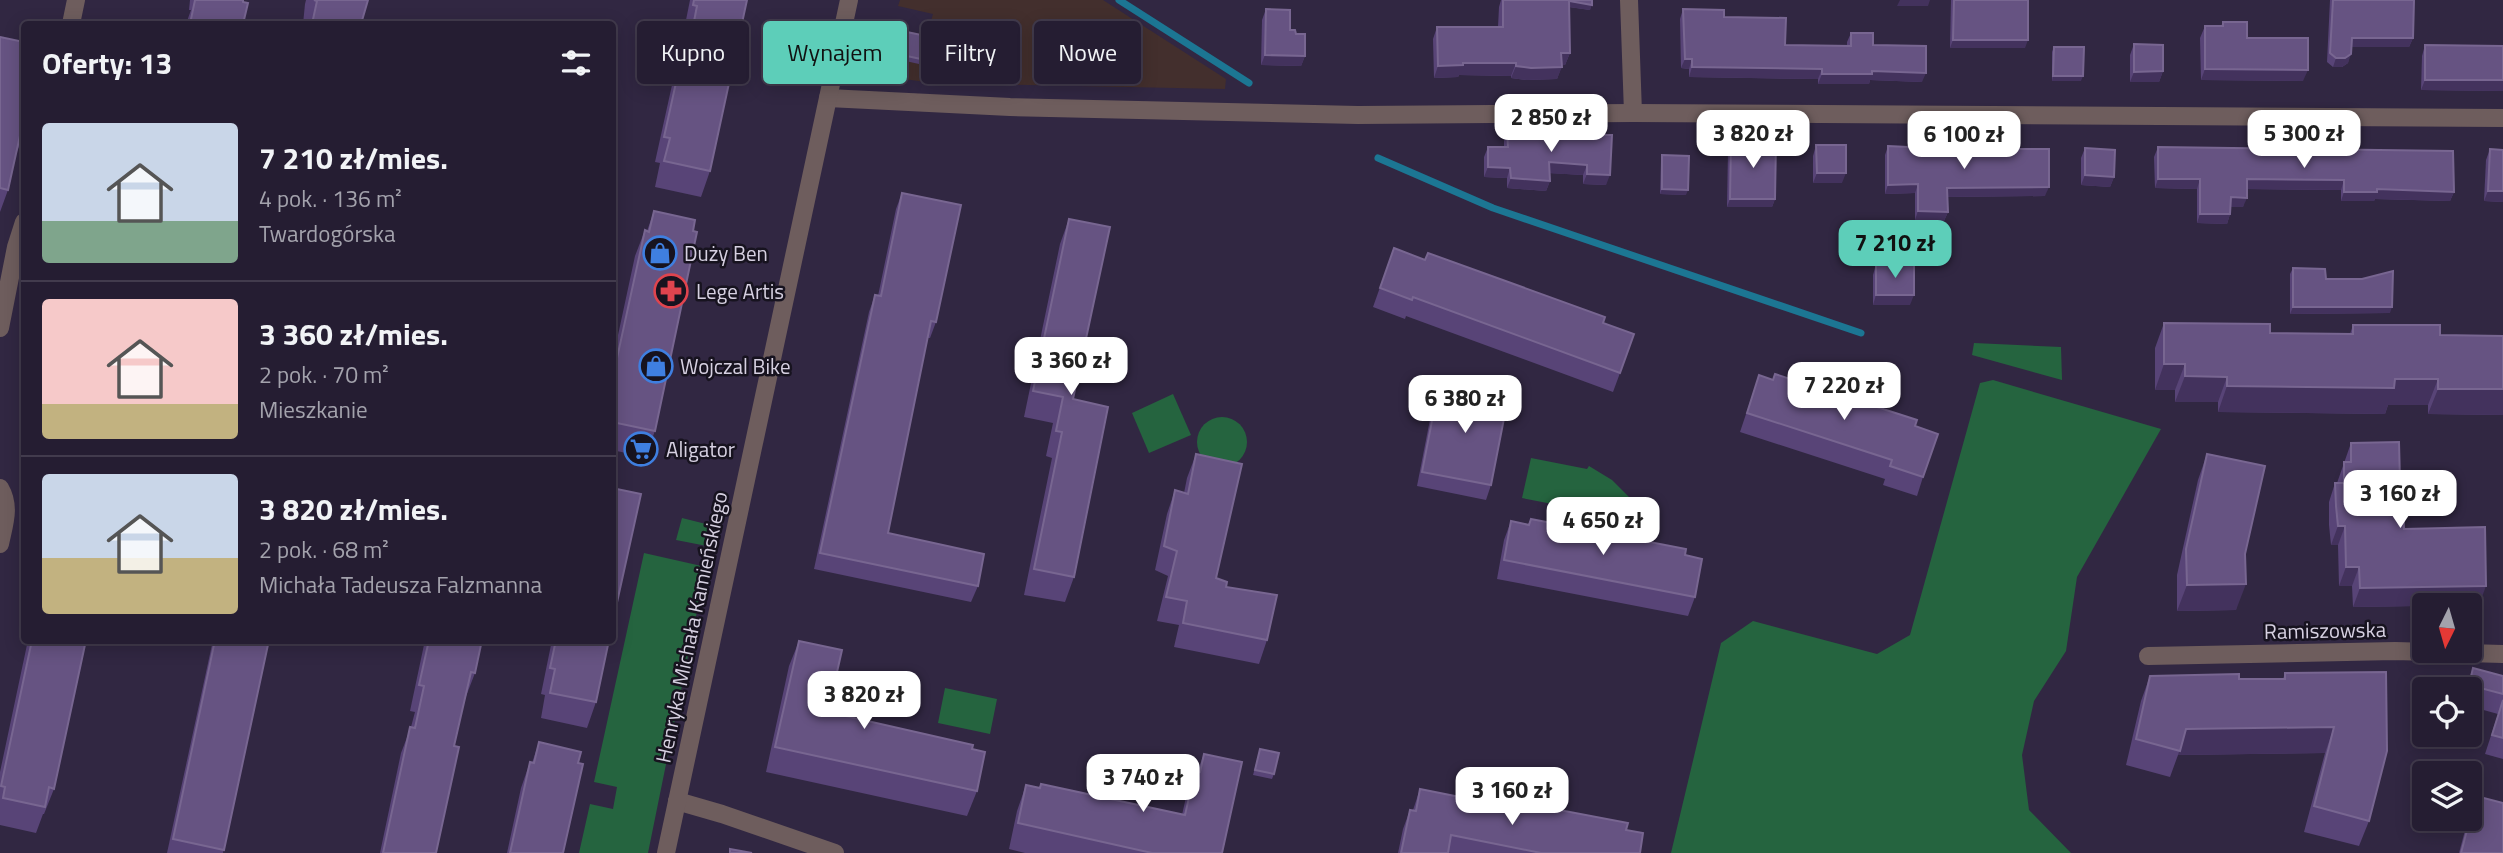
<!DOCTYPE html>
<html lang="pl">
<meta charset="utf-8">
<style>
:root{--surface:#251d32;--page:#312a3e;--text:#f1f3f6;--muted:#a3a2ac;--line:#423b4d;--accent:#5dceb9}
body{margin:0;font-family:"Titillium Web",sans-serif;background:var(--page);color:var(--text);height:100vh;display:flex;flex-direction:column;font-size:26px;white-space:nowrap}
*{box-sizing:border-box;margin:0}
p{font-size:23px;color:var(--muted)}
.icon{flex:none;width:38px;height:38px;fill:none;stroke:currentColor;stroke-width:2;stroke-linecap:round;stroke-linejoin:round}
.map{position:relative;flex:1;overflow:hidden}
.sheet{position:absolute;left:21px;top:21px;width:595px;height:623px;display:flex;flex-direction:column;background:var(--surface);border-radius:7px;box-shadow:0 4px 18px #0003,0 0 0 2px var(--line)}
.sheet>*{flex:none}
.guide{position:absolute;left:637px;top:21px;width:665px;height:63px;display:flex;gap:14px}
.needle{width:46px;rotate:185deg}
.controls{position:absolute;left:2412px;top:593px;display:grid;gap:14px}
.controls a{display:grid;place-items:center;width:70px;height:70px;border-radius:7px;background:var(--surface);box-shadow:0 4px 18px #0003,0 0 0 2px var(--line);font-size:35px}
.price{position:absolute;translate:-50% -60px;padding:0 16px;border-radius:14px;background:#fff;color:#222;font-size:23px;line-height:46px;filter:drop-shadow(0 2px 4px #0008)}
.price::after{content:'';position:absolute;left:50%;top:42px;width:21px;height:16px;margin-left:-10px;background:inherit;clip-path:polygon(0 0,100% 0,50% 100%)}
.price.current{background:var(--accent);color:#111}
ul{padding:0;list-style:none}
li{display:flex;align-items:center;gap:21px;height:175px;padding:0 21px}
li+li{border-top:2px solid var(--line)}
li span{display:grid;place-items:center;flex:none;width:196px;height:140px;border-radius:7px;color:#555}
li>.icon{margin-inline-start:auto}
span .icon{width:84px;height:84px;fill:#fffc;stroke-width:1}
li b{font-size:30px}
h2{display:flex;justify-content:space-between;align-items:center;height:84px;padding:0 21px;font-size:30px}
.chip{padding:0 24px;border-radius:7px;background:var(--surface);box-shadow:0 4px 18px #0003,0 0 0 2px var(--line);font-size:24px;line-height:63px}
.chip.current{background:var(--accent);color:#111}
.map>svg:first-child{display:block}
.commercial{fill:#432f2d}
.green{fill:#25643f}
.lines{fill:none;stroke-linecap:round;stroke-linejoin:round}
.stream{stroke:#1c7693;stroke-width:7}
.minor{stroke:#6e5d5d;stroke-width:18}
.wall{fill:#584477}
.shaded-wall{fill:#43325d}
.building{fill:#665382;stroke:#786691;stroke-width:2}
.labels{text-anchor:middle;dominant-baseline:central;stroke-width:5;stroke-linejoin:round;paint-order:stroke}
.poi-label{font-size:21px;fill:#d6d0e1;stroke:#17131f;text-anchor:start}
.street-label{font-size:21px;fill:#d6d0e1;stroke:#17131f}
</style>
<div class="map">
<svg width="2503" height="853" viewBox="0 0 2503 853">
<rect width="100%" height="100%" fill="#312742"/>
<path class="commercial" d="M900,0H1103L1226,79L1225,89L932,83L890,77L885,71L894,29L927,35L933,14L898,6Z"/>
<g class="green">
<path d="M1974,343L2061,347L2062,380L1972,355Z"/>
<path d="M1993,380L2161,429L2077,577L2066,651L2034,701L2022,755L2029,810L2071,853H1671L1721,643L1753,621L1877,654L1910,635L1980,383Z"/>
<path d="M1173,394L1191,435L1149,453L1132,413Z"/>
<circle cx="1222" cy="442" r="25"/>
<path d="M1531,458L1587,469L1589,466L1612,480L1646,514L1639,521L1522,498Z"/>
<path d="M682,518L706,524L717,531L712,547L676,540Z"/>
<path d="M644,553L706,567L648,853H579L590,804L613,809L617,787L594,782Z"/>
<path d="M945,688L997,699L990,734L938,723Z"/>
</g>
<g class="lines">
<g class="stream">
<path d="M1119,0L1249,83"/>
<path d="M1378,158L1493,208L1861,333"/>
</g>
<g class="minor">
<path d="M1629,0L1633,113"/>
<path d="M71,24L76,0"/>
<path d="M828,98L1010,107L1358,115L1633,113L2503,118"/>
<path d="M0,328L16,247L24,222"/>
<path d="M0,488C11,507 4,524 0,544"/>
<path d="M2148,656L2395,651L2503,654"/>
<path d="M677,801L722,814L835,853"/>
<path d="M666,853L849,0"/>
</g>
</g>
<g class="wall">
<path d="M190,0H243V24H186L191,10H189Z"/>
<path d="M306,0H368L361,24H303L305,4Z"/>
<path d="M690,0H747L710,171L701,197L655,187L660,163L655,162L674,76L683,51H684L688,31L684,30Z"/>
<path d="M1501,0H1592L1590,10L1569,7L1570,53L1565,65H1562L1557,79L1527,80L1511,78V76L1459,75L1458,77L1434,78L1433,39L1437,27H1498L1499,7Z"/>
<path d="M1951,0H2028L2025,48H1950Z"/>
<path d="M2330,0H2414L2413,38L2409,47H2351L2348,63L2342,67H2333L2327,62Z"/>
<path d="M1266,9L1296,34L1305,56L1301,66L1261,65L1262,20Z"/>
<path d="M1683,9L1724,17L1785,45L1847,46V42L1851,33L1873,45L1922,82L1870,80L1869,84H1818V79L1689,77V69L1681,68L1680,19Z"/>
<path d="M2223,22L2303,81L2201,80L2200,38L2205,26H2221Z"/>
<path d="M907,32L921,59L919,64L901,60Z"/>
<path d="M0,37L24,42V133L15,157L8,190L0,212Z"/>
<path d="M2134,44L2163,71L2159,82H2130V55Z"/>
<path d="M2425,45L2503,46V91L2421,90L2422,56Z"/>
<path d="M2054,47L2081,81H2052V52Z"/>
<path d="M1507,131L1542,135H1612L1606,185L1583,184V175L1550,173V181L1546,191L1507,188V178L1484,177V157L1488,147H1504V141Z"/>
<path d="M1731,141L1775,199L1772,207H1727L1728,150Z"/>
<path d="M1816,145L1842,183H1813V156Z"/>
<path d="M1888,146L2009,152L2010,149L2045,196L1948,197V212L1944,221L1915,220V193L1885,194V155Z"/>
<path d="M2158,147L2454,192L2450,201L2375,199L2374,201H2341V190L2247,189L2243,207H2230V214L2227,224L2197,223V189L2155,188L2154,157Z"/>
<path d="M2085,148L2114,177L2110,187L2081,185V158Z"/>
<path d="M2490,149L2503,150V202L2484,201L2486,160Z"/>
<path d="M1662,155L1686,195L1660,194L1661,160Z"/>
<path d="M902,193L936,322L930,338H927L888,533L978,586L971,602L814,569L869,312L875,295L878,296L896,209Z"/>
<path d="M654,211L655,431L645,457L612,450V363L635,256L645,230L647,231Z"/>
<path d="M1069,219L1073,399L1074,577L1065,602L1024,595L1052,458L1046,456L1053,423L1024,417L1060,244Z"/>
<path d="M1394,248L1620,373L1613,392L1406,316L1405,319L1373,307Z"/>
<path d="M1876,264L1910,305H1873V275Z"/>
<path d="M2293,268L2326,279L2390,313L2290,314V274Z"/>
<path d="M2164,323L2270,333L2350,334L2353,325L2440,335L2503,336V415L2428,414V405H2388L2385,414L2218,412V402H2175V390H2155V348Z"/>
<path d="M1759,375L1915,426L1923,477L1917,496L1883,485L1885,479L1740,432Z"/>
<path d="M1439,385L1491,485L1486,500L1417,486L1434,399Z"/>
<path d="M2351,443L2400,482L2404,529L2479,605L2353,607L2352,586H2339L2338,545H2331L2329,525V502L2335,483H2337Z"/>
<path d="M1196,454L1216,578L1226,587L1267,640L1259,664L1174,647L1179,625L1157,621L1168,576L1155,570L1167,514L1175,490L1184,493L1187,478Z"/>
<path d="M2207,454L2245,554L2236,610L2177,611V575L2198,480Z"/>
<path d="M1531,519L1685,555L1695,597L1688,616L1497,579L1504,540L1511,521L1528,525Z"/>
<path d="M28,640H86L54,789L44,814H43L36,833L0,825V772Z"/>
<path d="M213,640H269L223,853H167Z"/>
<path d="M425,640H482L475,673L465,699L454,746L436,853H380L401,753L411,727L415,712L410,711Z"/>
<path d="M552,640H609L596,702L587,728L541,718L545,695L541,694Z"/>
<path d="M799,641L828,712L972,749L977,791L967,816L766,772L789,666Z"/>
<path d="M2473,668L2503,676V759L2485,754L2498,714L2469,706V690H2466Z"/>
<path d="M2386,672L2369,821L2359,846L2304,832L2325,753L2178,755L2170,777L2126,765L2141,701L2150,676L2239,679H2283L2285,673Z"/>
<path d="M539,742L578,763L563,853H507L521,788L530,762L532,763Z"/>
<path d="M1260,749L1274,774L1272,779L1253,775Z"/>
<path d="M1204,754L1222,853H1025L1009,849L1017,811L1026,785L1182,815L1186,797L1195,771L1197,772Z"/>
<path d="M1420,789L1479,801L1481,795L1626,830L1640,853H1398L1403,829L1410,810H1413Z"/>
<path d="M2476,796L2503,853H2459L2468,819H2469V815Z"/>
</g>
<g class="shaded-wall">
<path d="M1558,0L1592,5L1590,10L1548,4Z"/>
<path d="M1900,0H1930L1928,6H1897Z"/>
<path d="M2352,38H2413L2409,47H2348Z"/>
<path d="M1953,40H2028L2025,48H1950Z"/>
<path d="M1561,53H1570L1565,65L1557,66Z"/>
<path d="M2351,54L2348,63L2342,67H2333L2336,58Z"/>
<path d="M1265,55L1305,56L1301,66L1261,65Z"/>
<path d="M1685,59H1692L1689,69L1681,68Z"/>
<path d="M1463,63H1516L1511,76L1459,75L1458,77L1434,78L1438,66Z"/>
<path d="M1516,66L1562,67L1557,79L1527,80L1511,78Z"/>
<path d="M1692,67L1822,69L1818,79L1689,77Z"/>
<path d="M2205,69L2308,70L2303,81L2201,80Z"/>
<path d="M1872,71L1926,73L1922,82L1870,80L1869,84H1818L1822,74Z"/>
<path d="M2163,71L2159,82H2130L2134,72Z"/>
<path d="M2053,76H2083L2081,81H2052Z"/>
<path d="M2425,80H2503V91L2421,90Z"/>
<path d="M1549,162L1587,165L1583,175L1546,173Z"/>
<path d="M1488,167L1510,168L1507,178L1484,177Z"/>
<path d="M1817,173H1846L1842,183H1813Z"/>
<path d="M1587,174L1610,175L1606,185L1583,184Z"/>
<path d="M2085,175L2114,177L2110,187L2081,185Z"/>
<path d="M1511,178L1550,181L1546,191L1507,188Z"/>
<path d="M2158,179H2200L2197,189L2155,188Z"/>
<path d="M2247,179L2344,180L2341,190L2243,189Z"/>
<path d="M1918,184L1915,193L1885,194L1888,185Z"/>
<path d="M2049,187L2045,196L1944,197L1947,188Z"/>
<path d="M1662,189L1688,190L1686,195L1660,194Z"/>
<path d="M2377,189L2454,192L2450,201L2375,199L2374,201H2341L2344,192Z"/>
<path d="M2488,191H2503V202L2484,201Z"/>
<path d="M2231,197L2247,198L2243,207H2227Z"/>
<path d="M1730,199H1775L1772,207H1727Z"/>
<path d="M1918,211L1948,212L1944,221L1915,220Z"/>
<path d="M2200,214H2230L2227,224L2197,223Z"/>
<path d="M1876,295H1914L1910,305H1873Z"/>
<path d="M2293,307H2392L2390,313L2290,314Z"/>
<path d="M2164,364H2185L2175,390H2155Z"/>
<path d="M2185,376L2227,377L2218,402H2175Z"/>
<path d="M2395,379H2438L2428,405H2388L2385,414L2218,412L2227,386Z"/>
<path d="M2438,389H2503V415L2428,414Z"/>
<path d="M2338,526H2345L2338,545H2331Z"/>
<path d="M2346,567H2359L2352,586H2339Z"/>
<path d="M2246,584L2236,610L2177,611L2187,585Z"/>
<path d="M2486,586L2479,605L2353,607L2360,588Z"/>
<path d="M2334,727L2325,753L2178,755L2186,729Z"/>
</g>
<g class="building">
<path d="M195,0H243V2L248,3L243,24H190Z"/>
<path d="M314,0H368L361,24H312L317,1Z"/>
<path d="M694,0H747L710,171L664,161L670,138L664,137L683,51L688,52L697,6L693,5Z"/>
<path d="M1503,0H1569L1570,53H1561L1562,67L1531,68L1516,66V63H1463V65L1438,66L1437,27H1503Z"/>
<path d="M1569,0H1592V5L1569,1Z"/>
<path d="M1954,0H2028V40H1953Z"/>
<path d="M2333,0H2414L2413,38H2352L2351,54L2345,58H2336L2330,53Z"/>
<path d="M1266,9L1290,10V30H1295L1296,34H1305V56L1265,55Z"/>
<path d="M1683,9L1724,10V17L1786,18L1785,45L1851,46V33H1873V45L1926,46V73L1872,71V74H1822V69L1692,67V59H1685Z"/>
<path d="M2223,22H2247V38H2308V70L2205,69V26H2223Z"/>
<path d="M907,32L926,36L921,59L902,55Z"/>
<path d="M0,37L24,42V132L21,131L8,190L0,188Z"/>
<path d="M2134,44L2163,45V71L2134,72Z"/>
<path d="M2425,45L2503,46V80H2425Z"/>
<path d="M2054,47H2084L2083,76H2053Z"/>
<path d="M1507,131H1542V135H1612L1610,175L1587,174V165L1549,162L1550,181L1511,178L1510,168L1488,167V147H1508Z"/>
<path d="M1731,141H1776L1775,199H1730Z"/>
<path d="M1816,145H1846V173H1817Z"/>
<path d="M1888,146L2010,152V149H2049V187L1947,188L1948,212L1918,211V184L1888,185Z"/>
<path d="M2158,147L2453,151L2454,192L2377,189V192H2344V180L2247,179V198L2231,197L2230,214H2200V179H2158Z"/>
<path d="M2085,148L2115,150L2114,177L2085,175Z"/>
<path d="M2490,149L2503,150V191H2488Z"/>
<path d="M1662,155L1689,156L1688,190L1662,189Z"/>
<path d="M902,193L961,205L936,322L931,321L888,533L984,554L978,586L820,553L875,295L881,296Z"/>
<path d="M654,211L695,220L693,231L697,232L655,431L612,422L613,398H612V381L645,230L649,232Z"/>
<path d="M1069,219L1110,227L1073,399L1108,407L1074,577L1034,569L1062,432L1056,431L1063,397L1033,391Z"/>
<path d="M1394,248L1425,260L1428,253L1605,317L1603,323L1634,334L1620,373L1413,297L1412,300L1380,288Z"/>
<rect x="1876" y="264" width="38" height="31"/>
<path d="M2293,268L2325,269L2326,279H2362L2393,271L2392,307H2293Z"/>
<path d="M2164,323L2270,324V333L2353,334V325H2440V335L2503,336V389H2438V379H2395L2394,388L2227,386V377L2185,376V364H2164Z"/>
<path d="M1775,374L1917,420L1915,426L1938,434L1923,477L1890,466L1892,460L1747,413L1759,375L1773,380Z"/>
<path d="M1439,385L1508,398L1491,485L1422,472Z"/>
<path d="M2399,442L2400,482H2403L2404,529L2485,527L2486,586L2360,588L2359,567H2346L2345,526H2338L2336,506L2335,483H2344V462H2351V443Z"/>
<path d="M1196,454L1242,464L1216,578L1227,582L1226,587L1277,595L1267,640L1183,623L1187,601L1166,597L1177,551L1164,546L1175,490L1188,494Z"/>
<path d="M2207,454L2265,466L2245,554L2246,584L2187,585L2186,549Z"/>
<path d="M612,488L641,494L612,625Z"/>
<path d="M1531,519L1686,549L1685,555L1702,559L1695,597L1504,560L1511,521L1529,525Z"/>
<path d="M32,640H86L54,789L49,787L45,807L3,798L5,787L1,786Z"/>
<path d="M215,640H269L224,850L173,839Z"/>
<path d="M429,640H482L475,673L471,672L454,746L459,747L436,853H383L410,727L415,728L424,686L419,685Z"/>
<path d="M556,640H609L596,702L550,693L555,669L550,668Z"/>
<path d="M799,641L842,650L828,712L973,745L972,749L985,752L977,791L775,747Z"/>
<path d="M2473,668L2503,676V694L2469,685Z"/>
<path d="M2386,672L2387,751L2369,821L2314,806L2334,727L2186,729L2180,751L2136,739L2150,676L2239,674V679H2285V673Z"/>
<path d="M2503,700V738L2492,735Z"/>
<path d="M539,742L581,752L578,763L583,764L563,853H510L530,762L534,763Z"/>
<path d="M1260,749L1279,753L1274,774L1255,770Z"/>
<path d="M1204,754L1242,762L1222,853H1152L1018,823L1026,785L1040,788L1041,784L1185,815L1195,771L1200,772Z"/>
<path d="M1420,789L1480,801L1481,795L1628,823L1626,830L1643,833L1640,853H1541L1451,835L1448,853H1401L1410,810L1416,811Z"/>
<path d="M2476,796L2503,803V853H2461Z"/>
<path d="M730,849L752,853H730Z"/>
</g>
<defs>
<symbol id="shop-ring" viewBox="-11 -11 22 22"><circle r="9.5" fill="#17131f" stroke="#3f7fe0" stroke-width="1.5"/><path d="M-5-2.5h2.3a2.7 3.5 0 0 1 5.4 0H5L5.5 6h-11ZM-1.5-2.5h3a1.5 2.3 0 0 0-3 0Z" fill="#3f7fe0"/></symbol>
<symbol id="pharmacy-ring" viewBox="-11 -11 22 22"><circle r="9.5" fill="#17131f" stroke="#e0444e" stroke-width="1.5"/><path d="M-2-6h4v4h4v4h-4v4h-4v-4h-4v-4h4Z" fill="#e0444e"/></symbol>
<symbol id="supermarket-ring" viewBox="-11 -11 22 22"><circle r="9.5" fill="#17131f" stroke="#3f7fe0" stroke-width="1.5"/><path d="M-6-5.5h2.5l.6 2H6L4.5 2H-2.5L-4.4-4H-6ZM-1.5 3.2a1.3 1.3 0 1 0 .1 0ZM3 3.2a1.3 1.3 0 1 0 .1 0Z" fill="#3f7fe0"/></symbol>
</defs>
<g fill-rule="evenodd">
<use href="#shop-ring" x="641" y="234" width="38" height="38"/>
<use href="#pharmacy-ring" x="652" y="272" width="38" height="38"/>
<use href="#shop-ring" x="637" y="347" width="38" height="38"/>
<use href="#supermarket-ring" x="622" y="430" width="38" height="38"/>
</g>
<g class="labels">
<g class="poi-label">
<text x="684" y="253">Duży Ben</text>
<text x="696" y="291">Lege Artis</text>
<text x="680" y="366">Wojczal Bike</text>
<text x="666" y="449">Aligator</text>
</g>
<g class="street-label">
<text transform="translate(691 627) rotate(-78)">Henryka Michała Kamieńskiego</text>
<text transform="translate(2325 630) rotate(-1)">Ramiszowska</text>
</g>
</g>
</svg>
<div class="controls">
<a><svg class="needle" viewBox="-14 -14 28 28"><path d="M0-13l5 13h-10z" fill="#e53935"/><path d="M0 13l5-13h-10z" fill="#a3a2ac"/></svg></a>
<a><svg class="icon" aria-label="locate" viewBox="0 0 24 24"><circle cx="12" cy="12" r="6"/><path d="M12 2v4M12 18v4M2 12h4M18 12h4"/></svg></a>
<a><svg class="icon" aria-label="layers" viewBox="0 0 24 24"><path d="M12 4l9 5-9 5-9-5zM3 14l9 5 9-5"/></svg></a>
</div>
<b class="price" style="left:1551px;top:154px">2 850 zł</b>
<b class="price" style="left:1753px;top:170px">3 820 zł</b>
<b class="price" style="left:2304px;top:170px">5 300 zł</b>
<b class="price" style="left:1964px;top:171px">6 100 zł</b>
<b class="price current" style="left:1895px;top:280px">7 210 zł</b>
<b class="price" style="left:1071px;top:397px">3 360 zł</b>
<b class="price" style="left:1844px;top:422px">7 220 zł</b>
<b class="price" style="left:1465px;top:435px">6 380 zł</b>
<b class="price" style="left:2400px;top:530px">3 160 zł</b>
<b class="price" style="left:1603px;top:557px">4 650 zł</b>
<b class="price" style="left:864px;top:731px">3 820 zł</b>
<b class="price" style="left:1143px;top:814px">3 740 zł</b>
<b class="price" style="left:1512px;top:827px">3 160 zł</b>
<div class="guide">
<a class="chip">Kupno</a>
<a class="chip current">Wynajem</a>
<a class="chip">Filtry</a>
<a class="chip">Nowe</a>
</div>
<section class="sheet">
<h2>Oferty: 13<svg class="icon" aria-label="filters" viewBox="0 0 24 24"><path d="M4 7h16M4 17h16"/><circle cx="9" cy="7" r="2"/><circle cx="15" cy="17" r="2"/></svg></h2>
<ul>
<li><span style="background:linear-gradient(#c9d6e8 70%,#7fa58c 0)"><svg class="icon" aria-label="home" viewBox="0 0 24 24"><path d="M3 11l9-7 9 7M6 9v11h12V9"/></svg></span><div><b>7 210 zł/mies.</b><p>4 pok. · 136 m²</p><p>Twardogórska</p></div></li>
<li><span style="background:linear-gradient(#f6c9c9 75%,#c2b280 0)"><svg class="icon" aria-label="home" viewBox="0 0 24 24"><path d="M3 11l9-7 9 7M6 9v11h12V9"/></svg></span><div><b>3 360 zł/mies.</b><p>2 pok. · 70 m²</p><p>Mieszkanie</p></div></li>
<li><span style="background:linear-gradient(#c9d6e8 60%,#c2b280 0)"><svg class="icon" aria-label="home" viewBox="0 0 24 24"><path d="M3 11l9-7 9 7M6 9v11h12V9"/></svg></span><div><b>3 820 zł/mies.</b><p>2 pok. · 68 m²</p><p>Michała Tadeusza Falzmanna</p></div></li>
</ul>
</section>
</div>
